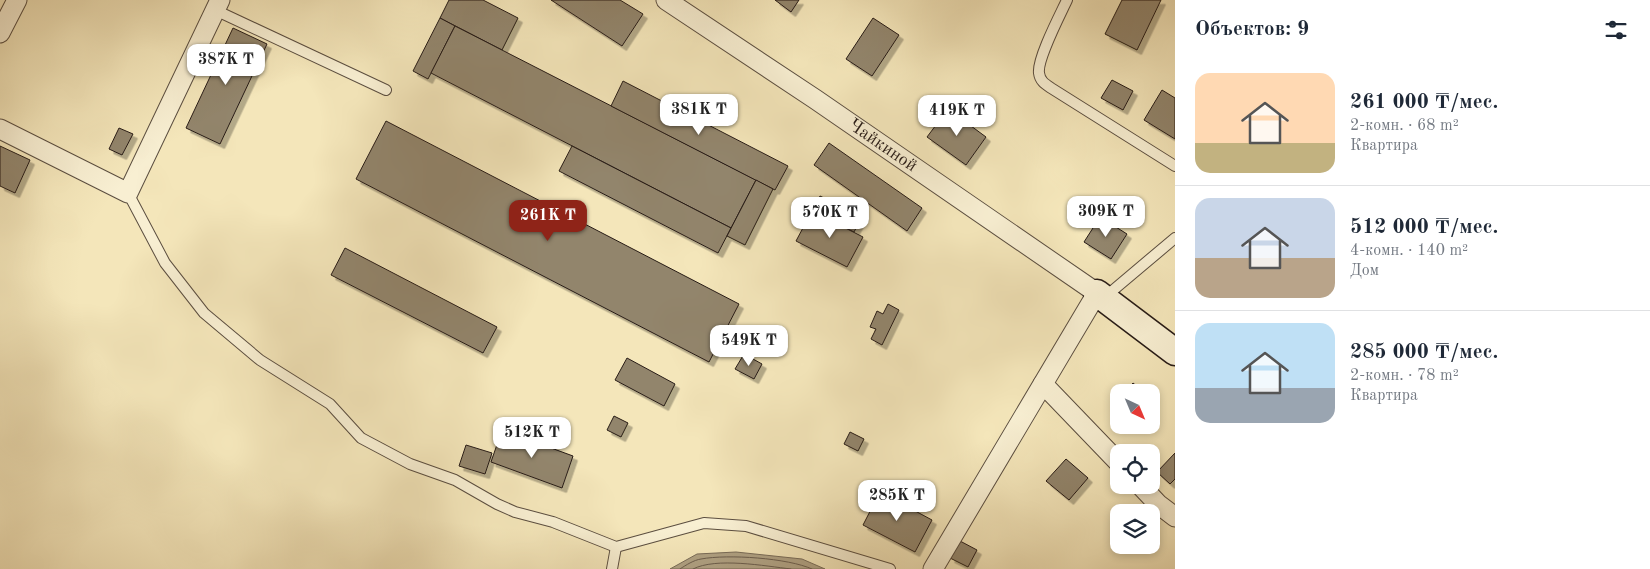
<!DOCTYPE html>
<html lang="ru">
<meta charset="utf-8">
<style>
:root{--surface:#fff;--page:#f2f2f3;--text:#1f2937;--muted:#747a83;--line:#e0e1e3;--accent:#8f2418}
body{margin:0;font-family:"Old Standard TT",serif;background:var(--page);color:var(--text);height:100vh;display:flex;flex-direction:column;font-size:19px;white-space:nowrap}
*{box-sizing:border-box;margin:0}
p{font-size:16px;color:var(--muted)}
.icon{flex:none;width:28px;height:28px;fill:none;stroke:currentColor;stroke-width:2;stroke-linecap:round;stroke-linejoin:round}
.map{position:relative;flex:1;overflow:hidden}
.details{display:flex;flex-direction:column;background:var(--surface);width:475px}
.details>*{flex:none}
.needle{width:32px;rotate:136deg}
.tools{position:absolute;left:1110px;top:384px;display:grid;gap:10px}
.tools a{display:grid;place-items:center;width:50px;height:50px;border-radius:10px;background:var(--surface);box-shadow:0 2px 8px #0003;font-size:25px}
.price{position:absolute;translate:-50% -42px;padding:0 11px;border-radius:10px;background:#fff;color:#222;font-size:16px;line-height:32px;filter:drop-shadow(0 1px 2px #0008)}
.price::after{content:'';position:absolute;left:50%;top:30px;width:15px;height:11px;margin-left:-8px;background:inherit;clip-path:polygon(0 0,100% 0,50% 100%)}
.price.selected{background:var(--accent);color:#fff}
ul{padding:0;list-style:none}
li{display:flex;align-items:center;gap:15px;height:125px;padding:0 20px}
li+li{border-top:1px solid var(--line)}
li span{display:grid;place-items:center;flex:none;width:140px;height:100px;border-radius:15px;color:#555}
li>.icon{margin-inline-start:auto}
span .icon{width:60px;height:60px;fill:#fffc;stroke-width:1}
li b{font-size:21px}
h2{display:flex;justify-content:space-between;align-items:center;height:60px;padding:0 20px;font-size:21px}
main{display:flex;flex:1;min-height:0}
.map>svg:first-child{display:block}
.water{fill:#afa183;stroke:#796c58}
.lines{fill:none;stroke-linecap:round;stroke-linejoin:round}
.shore{stroke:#6c5e4d;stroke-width:1}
.building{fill:#92856c;stroke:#281c17;filter:url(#shadow)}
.lane-casing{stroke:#5b4e40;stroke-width:12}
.street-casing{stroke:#5b4e40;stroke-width:21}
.secondary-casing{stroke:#281c17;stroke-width:29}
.lane{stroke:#f8efd2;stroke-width:10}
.street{stroke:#f8efd2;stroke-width:19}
.secondary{stroke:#f8efd2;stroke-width:26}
.labels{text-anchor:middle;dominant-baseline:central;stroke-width:5;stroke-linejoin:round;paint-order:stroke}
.street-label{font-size:18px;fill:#281c17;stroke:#f8efd2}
</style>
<main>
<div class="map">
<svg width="1175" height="569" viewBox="0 0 1175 569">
<defs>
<filter id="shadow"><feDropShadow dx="4.5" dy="4.5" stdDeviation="0" flood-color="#0004"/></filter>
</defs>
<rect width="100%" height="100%" fill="#f4e6ba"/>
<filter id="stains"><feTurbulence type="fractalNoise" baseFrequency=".004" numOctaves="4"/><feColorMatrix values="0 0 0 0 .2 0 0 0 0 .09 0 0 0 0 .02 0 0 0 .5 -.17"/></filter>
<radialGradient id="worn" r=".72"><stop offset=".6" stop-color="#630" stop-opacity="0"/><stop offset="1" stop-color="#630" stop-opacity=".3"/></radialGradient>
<path class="water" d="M736,552L802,559L825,569H670L697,554Z"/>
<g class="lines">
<g class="shore">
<path d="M680,569C686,565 694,560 701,559C728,554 788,558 812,569"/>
<path d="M693,569C716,557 765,566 791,569"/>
</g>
</g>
<g class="building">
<path d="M449,0H483L518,18L502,50L440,18Z"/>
<path d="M551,0H620L643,14L622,46Z"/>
<path d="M775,0H799L791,12Z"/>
<path d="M1122,0H1161L1137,50L1105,34Z"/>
<path d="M440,18L455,26L428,79L413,71Z"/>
<path d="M873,18L899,35L872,76L846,59Z"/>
<path d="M455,26L756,180L731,228L431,73Z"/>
<path d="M233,28L267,44L220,144L186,128Z"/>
<path d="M1112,80L1133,91L1123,110L1101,98Z"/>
<path d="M623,81L788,166L775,190L611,106Z"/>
<path d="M1162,90L1175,98V139L1144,120Z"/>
<path d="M948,109L986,137L966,165L927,137Z"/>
<path d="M386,121L739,304L709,362L356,179Z"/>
<path d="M119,128L133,134L122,155L109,149Z"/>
<path d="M829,143L922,208L907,231L814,165Z"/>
<path d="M0,146L30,160L15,193L0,186Z"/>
<path d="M572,146L731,228L718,253L559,171Z"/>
<path d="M756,180L773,189L745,245L727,236Z"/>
<path d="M820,196L862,217L854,232L812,211Z"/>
<path d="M812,211L863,237L847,267L796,241Z"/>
<path d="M1100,217L1127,234L1111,259L1084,242Z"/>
<path d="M345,248L497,327L483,353L331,275Z"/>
<path d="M888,304L899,310L882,345L871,339L876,329L870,327L877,311L883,314Z"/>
<path d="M744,354L762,364L754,379L735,369Z"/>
<path d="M627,358L675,384L664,406L615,380Z"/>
<path d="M1133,383L1144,392H1125Z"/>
<path d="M614,416L628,423L621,437L607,430Z"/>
<path d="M502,430L573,456L562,488L491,462Z"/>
<path d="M850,432L864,439L858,451L844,444Z"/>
<path d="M466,445L492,453L485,474L459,466Z"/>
<path d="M1175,453V479L1170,484L1157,472Z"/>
<path d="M1066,459L1088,478L1069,500L1046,481Z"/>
<path d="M880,492L932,520L915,552L863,525Z"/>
<path d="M960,541L977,550L968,567L950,558Z"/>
</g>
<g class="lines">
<defs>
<g id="lane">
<path d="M1067,0C1060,15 1037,59 1039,73C1040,81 1045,84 1051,88L1175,166"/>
<path d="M215,10L386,90"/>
<path d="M128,193L165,263L204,313L260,360L330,404L361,438L410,464L455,480L497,504L515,512L553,522L616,547L704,523L746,526L890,569"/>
<path d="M1105,297L1175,238"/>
<path d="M612,569L616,547"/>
</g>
<g id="street">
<path id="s1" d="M666,0L815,99L1097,293L933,569"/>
<path d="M0,33L17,0"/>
<path d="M0,129L128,193L220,0"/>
<path d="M1043,384L1119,463"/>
<path d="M1140,485L1158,504L1175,517"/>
</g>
<path id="secondary" d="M1097,293L1175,352"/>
</defs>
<use href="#lane" class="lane-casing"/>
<use href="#street" class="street-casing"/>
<use href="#secondary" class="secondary-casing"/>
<use href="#lane" class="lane"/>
<use href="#street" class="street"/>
<use href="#secondary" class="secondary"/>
</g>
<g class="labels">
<g class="street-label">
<text stroke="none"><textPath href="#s1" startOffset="261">Чайкиной</textPath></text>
</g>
</g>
<rect width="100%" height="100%" filter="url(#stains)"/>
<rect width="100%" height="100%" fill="url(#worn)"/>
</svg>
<div class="tools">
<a><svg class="needle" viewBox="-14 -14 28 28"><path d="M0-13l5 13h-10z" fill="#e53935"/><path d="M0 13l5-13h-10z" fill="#747a83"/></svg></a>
<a><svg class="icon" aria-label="locate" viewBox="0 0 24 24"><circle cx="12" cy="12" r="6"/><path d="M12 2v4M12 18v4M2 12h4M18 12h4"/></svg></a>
<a><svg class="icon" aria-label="layers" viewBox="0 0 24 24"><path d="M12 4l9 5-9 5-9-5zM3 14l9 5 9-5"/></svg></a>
</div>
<b class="price" style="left:226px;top:86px">387K ₸</b>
<b class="price" style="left:699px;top:136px">381K ₸</b>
<b class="price" style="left:957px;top:137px">419K ₸</b>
<b class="price" style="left:1106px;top:238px">309K ₸</b>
<b class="price" style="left:830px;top:239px">570K ₸</b>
<b class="price selected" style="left:548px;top:242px">261K ₸</b>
<b class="price" style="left:749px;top:367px">549K ₸</b>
<b class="price" style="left:532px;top:459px">512K ₸</b>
<b class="price" style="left:897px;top:522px">285K ₸</b>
</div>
<section class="details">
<h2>Объектов: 9<svg class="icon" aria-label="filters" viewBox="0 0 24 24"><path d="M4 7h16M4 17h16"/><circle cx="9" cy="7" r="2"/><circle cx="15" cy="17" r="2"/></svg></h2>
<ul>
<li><span style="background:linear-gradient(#ffd9b3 70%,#c2b280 0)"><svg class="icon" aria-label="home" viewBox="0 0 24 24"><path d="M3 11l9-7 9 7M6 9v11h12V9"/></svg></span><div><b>261 000 ₸/мес.</b><p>2-комн. · 68 m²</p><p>Квартира</p></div></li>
<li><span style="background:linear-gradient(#c9d6e8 60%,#b9a48a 0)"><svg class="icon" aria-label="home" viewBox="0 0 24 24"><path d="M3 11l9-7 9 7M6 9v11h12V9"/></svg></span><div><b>512 000 ₸/мес.</b><p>4-комн. · 140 m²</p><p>Дом</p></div></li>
<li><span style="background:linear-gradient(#bfe0f5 65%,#9aa5b1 0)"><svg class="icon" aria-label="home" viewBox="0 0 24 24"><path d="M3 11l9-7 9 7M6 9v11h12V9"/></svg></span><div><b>285 000 ₸/мес.</b><p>2-комн. · 78 m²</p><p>Квартира</p></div></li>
</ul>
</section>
</main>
